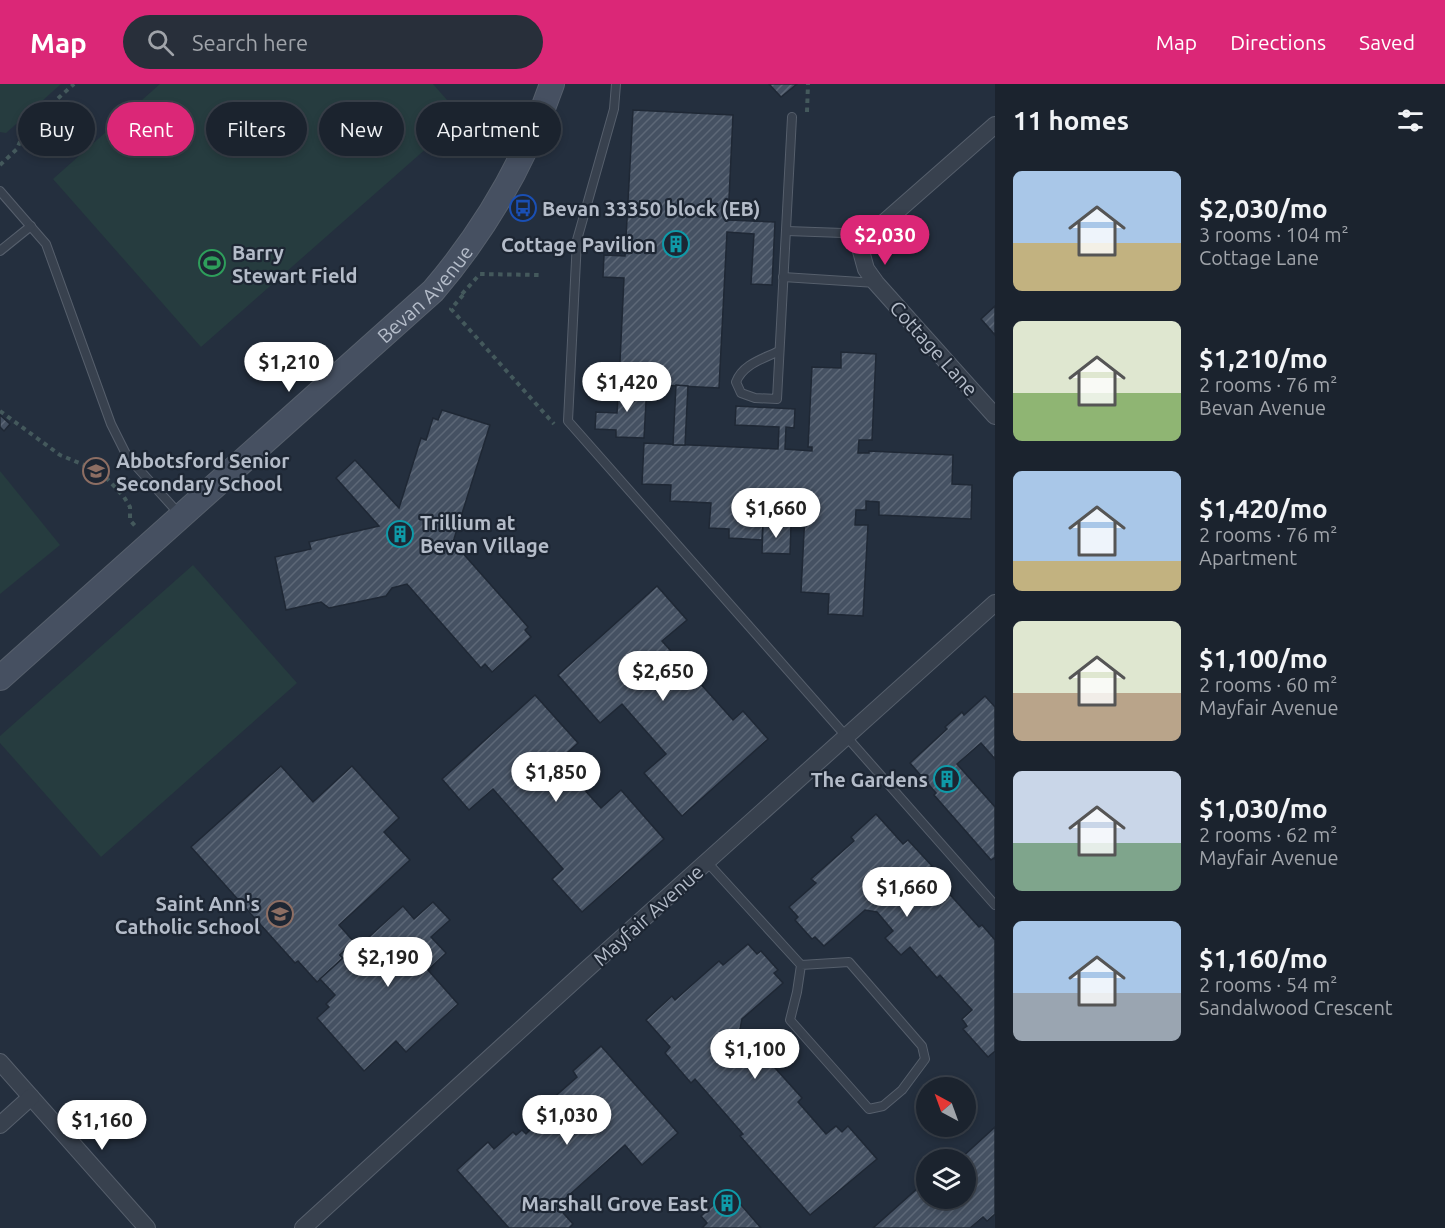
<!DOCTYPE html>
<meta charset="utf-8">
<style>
:root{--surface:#1b232e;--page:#282f3a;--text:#f1f3f6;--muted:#a0a4aa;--line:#39404a;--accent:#db2777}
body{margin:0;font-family:Ubuntu,sans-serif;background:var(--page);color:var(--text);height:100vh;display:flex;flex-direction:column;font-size:22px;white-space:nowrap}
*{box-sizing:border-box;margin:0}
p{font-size:20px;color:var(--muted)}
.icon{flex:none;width:33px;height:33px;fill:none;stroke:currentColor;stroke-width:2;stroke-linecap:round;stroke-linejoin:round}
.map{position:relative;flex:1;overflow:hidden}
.side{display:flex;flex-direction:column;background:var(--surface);width:450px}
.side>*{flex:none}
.guide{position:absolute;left:18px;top:18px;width:570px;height:54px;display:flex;gap:12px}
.needle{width:39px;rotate:319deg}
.buttons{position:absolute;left:916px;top:993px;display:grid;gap:12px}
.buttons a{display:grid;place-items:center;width:60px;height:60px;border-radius:50%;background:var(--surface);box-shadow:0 3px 9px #0003,0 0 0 2px var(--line);font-size:30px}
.price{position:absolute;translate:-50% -51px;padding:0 14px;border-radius:21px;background:#fff;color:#222;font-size:20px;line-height:39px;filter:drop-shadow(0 2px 3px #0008)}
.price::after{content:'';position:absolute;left:50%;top:36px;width:18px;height:14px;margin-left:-9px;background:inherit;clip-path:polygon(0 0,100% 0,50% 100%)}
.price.on{background:var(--accent);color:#fff}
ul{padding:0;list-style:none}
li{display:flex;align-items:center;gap:18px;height:150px;padding:0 18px}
li span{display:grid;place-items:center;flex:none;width:168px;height:120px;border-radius:9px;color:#555}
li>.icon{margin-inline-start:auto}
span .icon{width:72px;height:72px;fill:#fffc;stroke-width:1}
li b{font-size:26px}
h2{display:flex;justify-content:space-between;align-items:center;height:72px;padding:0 18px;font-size:26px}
.tag{padding:0 21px;border-radius:27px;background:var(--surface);box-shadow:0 3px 9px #0003,0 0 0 2px var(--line);font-size:21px;line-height:54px}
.tag.on{background:var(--accent);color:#fff}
header{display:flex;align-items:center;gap:36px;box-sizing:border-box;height:84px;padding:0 30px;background:var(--accent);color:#fff}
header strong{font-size:28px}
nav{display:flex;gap:33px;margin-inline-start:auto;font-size:21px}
.search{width:420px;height:54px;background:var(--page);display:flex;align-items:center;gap:15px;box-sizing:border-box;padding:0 21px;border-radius:33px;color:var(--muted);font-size:22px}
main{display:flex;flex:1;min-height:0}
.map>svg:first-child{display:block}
.grass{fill:#263c3f}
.building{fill:url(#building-hatch);stroke:#1f2835;stroke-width:1.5}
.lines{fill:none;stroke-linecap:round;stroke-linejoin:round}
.lane-casing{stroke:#565f6c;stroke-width:10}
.street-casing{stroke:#565f6c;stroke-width:18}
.secondary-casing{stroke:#565f6c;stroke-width:26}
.path{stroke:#44595c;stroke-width:4;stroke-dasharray:4.5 4.5;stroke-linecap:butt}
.lane{stroke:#38414e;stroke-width:8}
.street{stroke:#38414e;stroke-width:16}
.secondary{stroke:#465061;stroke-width:24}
.labels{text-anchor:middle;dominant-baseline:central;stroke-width:4.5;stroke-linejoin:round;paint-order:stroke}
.poi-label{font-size:20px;font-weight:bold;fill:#b4bcc9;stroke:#1d2633;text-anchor:start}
.street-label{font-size:20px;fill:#b4bcc9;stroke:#1d2633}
</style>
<header>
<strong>Map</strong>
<div class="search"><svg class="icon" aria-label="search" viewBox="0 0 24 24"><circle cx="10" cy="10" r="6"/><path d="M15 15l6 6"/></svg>Search here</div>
<nav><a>Map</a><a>Directions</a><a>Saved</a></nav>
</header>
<main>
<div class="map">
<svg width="995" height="1144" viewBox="0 0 995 1144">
<defs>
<pattern id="building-hatch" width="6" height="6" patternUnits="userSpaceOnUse" patternTransform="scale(1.5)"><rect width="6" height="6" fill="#455162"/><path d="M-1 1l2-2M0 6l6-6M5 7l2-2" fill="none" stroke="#5d6877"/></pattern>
</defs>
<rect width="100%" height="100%" fill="#242f3e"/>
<g class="grass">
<path d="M0,0H61L6,49L0,48Z"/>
<path d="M160,0H433L462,33L201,263L53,95Z"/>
<path d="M0,387L60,461L0,510Z"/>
<path d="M193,481L297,599L101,773L0,659V652Z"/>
</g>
<g class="building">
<path d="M769,0H797L781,13Z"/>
<path d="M633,26L733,31L728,136L775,138L772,201L751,200L754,150L727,148L719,304L619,299L624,194L603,193L604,171L625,172Z"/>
<path d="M995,222V251L981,235Z"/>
<path d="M841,268L876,270L872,356H859L858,369H869V367L953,371L952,400L972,401L971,435L879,431V418L866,417V426H856L855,441H868L863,532L828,530L829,510L801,508L805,429H809V424L769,422L768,440H763L762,456L729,454V445L709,444L711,419L670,417L671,401L642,400L644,359L778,365L779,343L735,341L736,322L795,325L794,344L786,343L785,365L812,367V363H808L812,283L841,284Z"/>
<path d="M619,299L647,300L644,354L616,353V346L595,345L596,328L617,329Z"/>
<path d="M676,301L688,302L685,361H673Z"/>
<path d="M442,326L490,341L453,458L528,543L525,546L531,553L492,588L485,580L481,584L407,500L392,504L386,512L329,524L321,518L286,526L275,473L311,465L309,458L379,442L336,394L355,376L399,424L421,354L426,356L433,334L438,336Z"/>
<path d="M0,331L10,340L4,347L0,343Z"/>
<path d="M763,440L791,441L790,470L762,469Z"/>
<path d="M657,502L687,536L662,557L733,636L743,627L768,655L682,732L644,689L666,670L622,620L600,639L558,591Z"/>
<path d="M535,611L578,659L558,677L601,724L621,706L664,755L582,828L552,795L563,785L493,705L469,726L442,695Z"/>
<path d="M985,612L995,623V675L981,659L957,680L995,723V775L994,774L991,776L934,711L936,709L910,679L947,645L945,643L962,628L964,631Z"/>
<path d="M281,682L313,718L352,682L399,734L384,748L410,776L339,841L354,858L340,871L343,874L317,898L298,877L295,879L191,763Z"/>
<path d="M876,730L903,760L908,756L932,782L928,786L979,843L982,841L995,856V967L988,973L963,945L967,942L962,935L972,926L940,891L937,894L910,863L901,871L885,854L893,847L877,828L865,826L824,862L815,853L812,855L795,836L798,833L789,823L816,799L811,795L854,757L851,753Z"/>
<path d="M433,818L450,836L431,853L446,869L428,886L458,920L406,968L396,957L364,987L317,934L329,923L326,920L335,911L320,895L343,874L340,871L354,858L358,863L403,822L414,835Z"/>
<path d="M748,860L757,870L761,867L778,886L774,889L783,899L742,935L740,945L802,1014L798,1018L826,1050L836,1042L842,1048L848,1042L877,1075L810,1131L740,1052L743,1050L695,995L691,999L665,969L670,963L646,936L672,912L675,916L719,877L723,881Z"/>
<path d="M601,962L678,1049L642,1081L625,1061L557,1122L573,1140L569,1144H509L457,1086L488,1058L494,1065L513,1048L516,1051L522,1046L526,1050L535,1041L532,1037L537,1033L534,1031L577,993L573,987Z"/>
<path d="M995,1043V1130L987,1137L983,1133L970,1144H873L927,1096V1114H966V1076H959Z"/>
<path d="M729,1107L761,1144H702L707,1139L701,1132Z"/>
</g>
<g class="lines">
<defs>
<g id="lane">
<path d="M616,0L614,25L577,156L568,337L995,821"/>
<path d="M0,107L46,160L111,340L127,372L181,432"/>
<path d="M787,147L871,150"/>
<path d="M0,167L31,142"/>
<path d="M783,193L876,199"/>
<path d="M779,267C763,275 743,280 736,298L741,309L755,314L777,315L792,33"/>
<path d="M707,778L801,881L797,908L790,936L869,1025L883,1022L902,1006L925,975L922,962L849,878L801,881"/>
</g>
<g id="street">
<path d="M995,41L871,150L861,167L866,185L876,199L995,332"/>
<path d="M0,978L147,1144"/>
<path d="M0,1041L31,1013"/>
<path d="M303,1144L586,886L995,519"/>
</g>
<g id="secondary">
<path id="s1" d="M0,594L433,207C487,144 525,78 552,0"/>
</g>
</defs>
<use href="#lane" class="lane-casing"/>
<use href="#street" class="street-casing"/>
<use href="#secondary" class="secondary-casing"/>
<g class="path">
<path d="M807,28L808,0"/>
<path d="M0,81L17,65L26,43L74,0"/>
<path d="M462,210L480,190L539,191"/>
<path d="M463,211L451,225L554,340"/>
<path d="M0,327L60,371L101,388L124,413L130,423V436L136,443"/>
</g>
<use href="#lane" class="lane"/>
<use href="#street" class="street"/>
<use href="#secondary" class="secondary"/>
</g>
<defs>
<symbol id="bus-ring" viewBox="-11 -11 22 22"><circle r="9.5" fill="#1d2633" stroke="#1a4fb4" stroke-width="1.5"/><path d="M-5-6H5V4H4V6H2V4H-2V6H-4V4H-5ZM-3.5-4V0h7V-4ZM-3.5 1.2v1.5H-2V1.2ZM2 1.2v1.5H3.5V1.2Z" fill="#1a4fb4"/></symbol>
<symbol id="building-ring" viewBox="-11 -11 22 22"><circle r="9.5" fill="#1d2633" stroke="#0f9aa8" stroke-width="1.5"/><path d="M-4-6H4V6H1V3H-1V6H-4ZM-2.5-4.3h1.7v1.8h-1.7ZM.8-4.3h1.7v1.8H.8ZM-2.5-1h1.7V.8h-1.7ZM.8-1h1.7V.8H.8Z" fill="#0f9aa8"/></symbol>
<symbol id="stadium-ring" viewBox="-11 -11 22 22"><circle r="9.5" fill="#1d2633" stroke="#2e9e5b" stroke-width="1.5"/><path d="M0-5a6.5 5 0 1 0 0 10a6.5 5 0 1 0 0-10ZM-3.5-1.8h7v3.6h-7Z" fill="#2e9e5b"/></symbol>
<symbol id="school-ring" viewBox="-11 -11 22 22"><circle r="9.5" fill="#1d2633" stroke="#8d6e63" stroke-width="1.5"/><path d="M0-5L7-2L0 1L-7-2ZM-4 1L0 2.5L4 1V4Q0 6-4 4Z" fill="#8d6e63"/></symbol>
</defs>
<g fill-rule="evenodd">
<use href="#bus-ring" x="508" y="109" width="30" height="30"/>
<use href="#building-ring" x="661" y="145" width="30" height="30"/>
<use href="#stadium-ring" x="197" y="164" width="30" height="30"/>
<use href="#school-ring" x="81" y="372" width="30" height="30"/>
<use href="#building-ring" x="385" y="435" width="30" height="30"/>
<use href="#building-ring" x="932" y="680" width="30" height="30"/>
<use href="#school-ring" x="265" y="815" width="30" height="30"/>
<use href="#building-ring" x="712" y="1104" width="30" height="30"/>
</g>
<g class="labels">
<g class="poi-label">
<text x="542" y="124">Bevan 33350 block (EB)</text>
<text x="656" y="160" text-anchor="end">Cottage Pavilion</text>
<text x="232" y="168">Barry<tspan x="232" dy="23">Stewart Field</tspan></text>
<text x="116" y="376">Abbotsford Senior<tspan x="116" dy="23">Secondary School</tspan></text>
<text x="420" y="438">Trillium at<tspan x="420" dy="23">Bevan Village</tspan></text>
<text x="928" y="695" text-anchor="end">The Gardens</text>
<text x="260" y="819" text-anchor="end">Saint Ann's<tspan x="260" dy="23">Catholic School</tspan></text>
<text x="708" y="1119" text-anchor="end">Marshall Grove East</text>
</g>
<g class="street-label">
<text stroke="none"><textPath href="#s1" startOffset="573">Bevan Avenue</textPath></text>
<text transform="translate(934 264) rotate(48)">Cottage Lane</text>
<text transform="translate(648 831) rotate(-42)">Mayfair Avenue</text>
</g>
</g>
</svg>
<div class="buttons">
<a><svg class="needle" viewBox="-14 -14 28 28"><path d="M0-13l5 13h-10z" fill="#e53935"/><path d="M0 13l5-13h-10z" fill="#a0a4aa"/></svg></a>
<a><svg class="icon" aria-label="layers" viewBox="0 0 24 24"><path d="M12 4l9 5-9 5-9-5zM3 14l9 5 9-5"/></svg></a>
</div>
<b class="price on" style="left:885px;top:182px">$2,030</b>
<b class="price" style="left:289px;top:309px">$1,210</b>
<b class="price" style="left:627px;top:329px">$1,420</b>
<b class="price" style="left:776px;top:455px">$1,660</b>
<b class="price" style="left:663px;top:618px">$2,650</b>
<b class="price" style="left:556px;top:719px">$1,850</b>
<b class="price" style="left:907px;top:834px">$1,660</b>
<b class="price" style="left:388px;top:904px">$2,190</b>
<b class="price" style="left:755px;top:996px">$1,100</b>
<b class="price" style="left:567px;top:1062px">$1,030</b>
<b class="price" style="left:102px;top:1067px">$1,160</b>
<div class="guide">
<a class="tag">Buy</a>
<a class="tag on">Rent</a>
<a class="tag">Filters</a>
<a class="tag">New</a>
<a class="tag">Apartment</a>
</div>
</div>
<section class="side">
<h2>11 homes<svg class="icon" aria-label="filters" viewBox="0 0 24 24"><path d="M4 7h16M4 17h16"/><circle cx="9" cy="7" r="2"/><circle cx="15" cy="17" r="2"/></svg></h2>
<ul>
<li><span style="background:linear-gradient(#a9c7e8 60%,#c2b280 0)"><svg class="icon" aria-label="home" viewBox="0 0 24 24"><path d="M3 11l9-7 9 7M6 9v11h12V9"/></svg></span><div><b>$2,030/mo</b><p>3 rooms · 104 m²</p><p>Cottage Lane</p></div></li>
<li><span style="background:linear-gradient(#dfe7d0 60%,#8fb573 0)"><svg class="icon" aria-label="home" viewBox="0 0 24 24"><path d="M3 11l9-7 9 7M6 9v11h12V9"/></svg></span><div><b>$1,210/mo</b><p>2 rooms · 76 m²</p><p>Bevan Avenue</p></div></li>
<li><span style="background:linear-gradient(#a9c7e8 75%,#c2b280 0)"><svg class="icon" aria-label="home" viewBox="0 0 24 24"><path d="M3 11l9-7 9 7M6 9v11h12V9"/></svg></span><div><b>$1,420/mo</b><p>2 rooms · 76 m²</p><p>Apartment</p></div></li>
<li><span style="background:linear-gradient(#dfe7d0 60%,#b9a48a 0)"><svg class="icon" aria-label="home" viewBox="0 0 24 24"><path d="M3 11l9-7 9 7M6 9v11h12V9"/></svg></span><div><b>$1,100/mo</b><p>2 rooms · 60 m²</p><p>Mayfair Avenue</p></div></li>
<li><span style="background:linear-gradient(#c9d6e8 60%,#7fa58c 0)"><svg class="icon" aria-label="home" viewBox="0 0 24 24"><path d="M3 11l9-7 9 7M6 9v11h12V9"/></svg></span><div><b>$1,030/mo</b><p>2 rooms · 62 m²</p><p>Mayfair Avenue</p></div></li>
<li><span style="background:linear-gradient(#a9c7e8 60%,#9aa5b1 0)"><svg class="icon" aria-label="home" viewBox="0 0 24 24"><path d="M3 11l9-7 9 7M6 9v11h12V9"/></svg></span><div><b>$1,160/mo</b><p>2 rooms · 54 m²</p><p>Sandalwood Crescent</p></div></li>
</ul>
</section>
</main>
